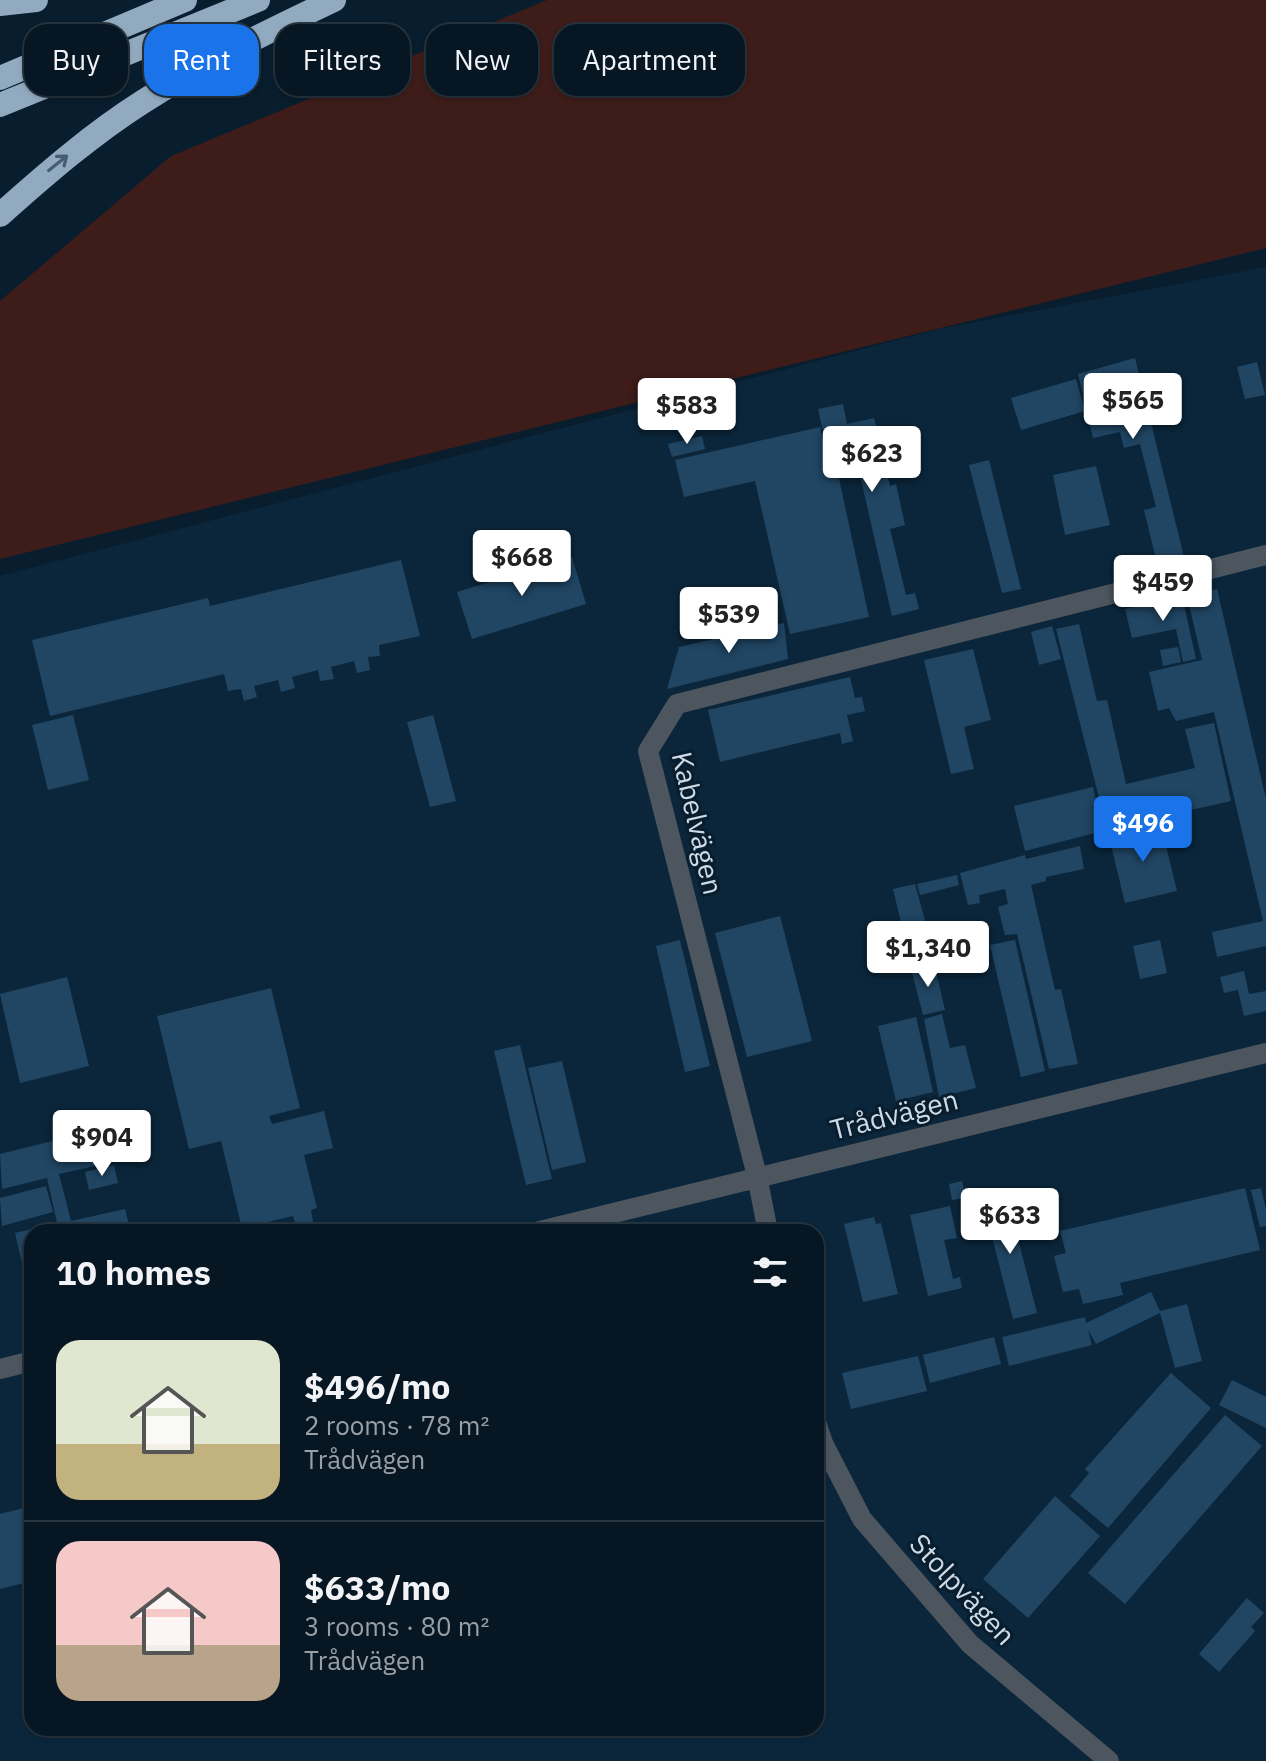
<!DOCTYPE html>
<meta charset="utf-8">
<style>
:root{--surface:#061622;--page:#0f1f2a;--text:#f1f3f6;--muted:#989fa5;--line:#273540;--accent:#1a73e8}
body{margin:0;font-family:"IBM Plex Sans",sans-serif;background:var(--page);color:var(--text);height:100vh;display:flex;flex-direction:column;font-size:30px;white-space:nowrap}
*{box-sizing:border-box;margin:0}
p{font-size:26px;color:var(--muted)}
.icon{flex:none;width:44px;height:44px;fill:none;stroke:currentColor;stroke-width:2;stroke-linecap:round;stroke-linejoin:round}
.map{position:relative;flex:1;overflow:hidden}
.panel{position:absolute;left:24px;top:1224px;width:800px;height:512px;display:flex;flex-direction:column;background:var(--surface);border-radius:24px;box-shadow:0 2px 6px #0004,0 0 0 2px var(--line)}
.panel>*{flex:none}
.hud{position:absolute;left:24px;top:24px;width:800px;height:72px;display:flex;gap:16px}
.price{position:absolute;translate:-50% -68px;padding:0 18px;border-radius:8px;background:#fff;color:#222;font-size:26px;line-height:52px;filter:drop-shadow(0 2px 4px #0008)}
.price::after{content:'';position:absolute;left:50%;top:48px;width:24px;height:18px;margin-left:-12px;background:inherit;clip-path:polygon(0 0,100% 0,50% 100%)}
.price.current{background:var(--accent);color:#fff}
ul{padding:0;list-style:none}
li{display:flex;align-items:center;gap:24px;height:200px;padding:0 32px}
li+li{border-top:2px solid var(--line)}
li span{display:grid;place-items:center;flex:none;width:224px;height:160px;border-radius:24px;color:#555}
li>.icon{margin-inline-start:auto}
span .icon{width:96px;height:96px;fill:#fffc;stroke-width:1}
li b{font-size:34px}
h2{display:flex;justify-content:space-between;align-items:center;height:96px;padding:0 32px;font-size:34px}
.chip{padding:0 28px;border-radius:24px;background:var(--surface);box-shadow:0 2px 6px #0004,0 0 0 2px var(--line);font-size:28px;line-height:72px}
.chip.current{background:var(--accent);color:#fff}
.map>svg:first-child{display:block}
.built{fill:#0b263b;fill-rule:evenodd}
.green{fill:#3d1c19}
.building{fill:#204664}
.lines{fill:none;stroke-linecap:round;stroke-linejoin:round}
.minor{stroke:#4d565f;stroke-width:20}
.highway{stroke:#92aabf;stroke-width:24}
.oneway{stroke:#465c6f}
.labels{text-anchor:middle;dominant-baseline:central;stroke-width:6;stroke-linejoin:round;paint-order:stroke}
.street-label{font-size:28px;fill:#cedbe6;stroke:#081d2d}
</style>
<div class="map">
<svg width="1266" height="1761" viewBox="0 0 1266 1761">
<rect width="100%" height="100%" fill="#081d2d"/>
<path class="built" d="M1266,267V1761H0V576L939,329ZM32,1232H816V1728H32Z"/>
<path class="green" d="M547,0H1266V248L0,559V301L171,156Z"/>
<g class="building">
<path d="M1135,358L1184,557L1157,563L1144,510L1156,507L1140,444L1124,448L1120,432L1093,438L1078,374Z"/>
<path d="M1257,362L1265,395L1245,399L1237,367Z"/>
<path d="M1076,379L1085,411L1021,430L1011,398Z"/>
<path d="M843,404L847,424L874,418L890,486L896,484L905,525L890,529L906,595L915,593L919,609L892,616L855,453L829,459L818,409Z"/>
<path d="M820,427L828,462L835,460L869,617L790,634L755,481L684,497L675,460Z"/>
<path d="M702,436L705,449L672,457L668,444Z"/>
<path d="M989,460L1021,589L1002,593L969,465Z"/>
<path d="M1096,466L1110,525L1065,535L1053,475Z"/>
<path d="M572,557L586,604L472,639L457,592Z"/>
<path d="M401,560L420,636L379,645L380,656L368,657L370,670L357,673L354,661L331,667L334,679L320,681L318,670L292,677L295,688L281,692L278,680L254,686L257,697L244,701L241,689L228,691L224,674L50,716L32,640L208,598L210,606Z"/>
<path d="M1217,589L1266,799V946L1217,957L1212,932L1263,921L1214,712L1176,721L1169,708L1158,711L1149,672L1202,660L1187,596Z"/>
<path d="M1182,596L1196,659L1183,662L1176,629L1132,638L1125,609Z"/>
<path d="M784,623L788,659L667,689L679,647Z"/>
<path d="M1079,624L1097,701L1107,700L1126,784L1195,768L1185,729L1214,723L1231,801L1137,822V827L1108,833L1056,629Z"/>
<path d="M1052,626L1061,659L1039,665L1031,632Z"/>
<path d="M1178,647L1181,662L1163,666L1160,650Z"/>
<path d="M973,649L991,720L964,727L974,769L951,774L924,660Z"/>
<path d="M850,677L855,698L862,697L865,711L847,715L853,741L842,744L840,733L720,762L708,710Z"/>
<path d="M73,715L89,780L48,790L32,725Z"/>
<path d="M433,715L456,801L430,807L407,722Z"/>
<path d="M1093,787L1103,831L1025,851L1014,806Z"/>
<path d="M1161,825L1177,891L1125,903L1109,837Z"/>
<path d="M1080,846L1084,869L1046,877V881L1031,885L1055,990L1061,989L1078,1064L1049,1069L1017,934L1005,935L998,907L1008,904L1005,889L979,895L980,903L968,905L960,873L1025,855L1026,859Z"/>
<path d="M957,875L959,885L920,895L917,884Z"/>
<path d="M915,884L932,946L935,945L937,955L910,960L893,889Z"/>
<path d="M780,916L812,1041L747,1057L715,933Z"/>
<path d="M680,940L710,1066L685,1072L656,946Z"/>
<path d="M1015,940L1045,1071L1021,1077L990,945Z"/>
<path d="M1160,940L1167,973L1140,979L1133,946Z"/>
<path d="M934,964L945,1010L923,1015L911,969Z"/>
<path d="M1244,971L1249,994L1266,991V1011L1244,1016L1238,990L1224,993L1220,977Z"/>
<path d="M67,977L89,1066L20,1083L0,994Z"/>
<path d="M271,988L300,1108L269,1116L272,1124L324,1111L333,1148L304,1155L317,1208L311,1210L313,1222L296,1226L293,1216L242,1228L221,1141L189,1149L157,1016Z"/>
<path d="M942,1014L950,1048L965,1045L976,1088L939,1097L924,1019Z"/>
<path d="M916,1017L933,1092L896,1101L878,1026Z"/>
<path d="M520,1045L552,1179L526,1185L494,1051Z"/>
<path d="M562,1061L586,1162L552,1170L528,1068Z"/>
<path d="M105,1128L113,1162L59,1174L71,1221L125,1209L131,1232H32V1279L26,1280L15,1233L57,1223L47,1178L2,1189L0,1154Z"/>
<path d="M114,1165L118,1183L89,1190L85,1172Z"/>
<path d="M962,1181L966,1198L952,1200L949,1184Z"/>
<path d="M46,1186L53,1212L2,1226L0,1198Z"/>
<path d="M1245,1188L1260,1250L1120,1283L1123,1295L1083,1304L1079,1289L1063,1292L1054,1256L1066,1253L1060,1231Z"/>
<path d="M1261,1188L1266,1210V1226L1260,1227L1251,1190Z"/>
<path d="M1006,1192L1037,1313L1013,1319L982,1198Z"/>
<path d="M950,1206L957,1238L944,1240L953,1279L960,1277L962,1288L928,1296L910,1215Z"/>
<path d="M874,1217L876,1224L881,1223L898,1294L863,1302L844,1224Z"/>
<path d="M1151,1292L1160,1311L1187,1304L1202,1361L1175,1368L1160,1313L1096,1344L1088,1330L1092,1345L1009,1366L1002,1337L1085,1317L1086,1323Z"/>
<path d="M994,1337L1001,1364L930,1383L923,1355Z"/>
<path d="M918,1356L927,1391L851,1409L842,1373Z"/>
<path d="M1171,1373L1211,1408L1108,1528L1070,1496L1089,1473L1085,1469Z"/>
<path d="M1232,1380L1266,1397V1428L1219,1405Z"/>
<path d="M1225,1415L1262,1446L1125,1604L1088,1573Z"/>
<path d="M1055,1496L1100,1536L1028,1618L983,1579Z"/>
<path d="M32,1506V1581L0,1589V1514Z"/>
<path d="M1247,1598L1264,1613L1251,1627L1255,1631L1219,1672L1199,1654Z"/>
</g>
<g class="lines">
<g class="minor">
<path d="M536,1232L1266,1053"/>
<path d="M768,1232L757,1176L648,751L677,704L1266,555"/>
<path d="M0,1369L32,1361"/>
<path d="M816,1422L823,1443L862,1519L970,1644L1109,1761"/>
</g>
<g class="highway">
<path d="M0,4L36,0"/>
<path d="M0,78L185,0"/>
<path d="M0,105L258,0"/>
<path d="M0,215C46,174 92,134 144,101C205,62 269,31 334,0"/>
</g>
</g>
<defs><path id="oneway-shaft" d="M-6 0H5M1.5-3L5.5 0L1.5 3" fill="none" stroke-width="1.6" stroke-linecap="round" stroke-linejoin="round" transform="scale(2)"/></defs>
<use class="oneway" href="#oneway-shaft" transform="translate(58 163) rotate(-39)"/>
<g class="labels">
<g class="street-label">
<text transform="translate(698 823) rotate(77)">Kabelvägen</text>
<text transform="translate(894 1114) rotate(-14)">Trådvägen</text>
<text transform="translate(963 1589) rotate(47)">Stolpvägen</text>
</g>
</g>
</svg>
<b class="price" style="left:1133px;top:441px">$565</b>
<b class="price" style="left:687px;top:446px">$583</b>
<b class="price" style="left:872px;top:494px">$623</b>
<b class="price" style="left:522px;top:598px">$668</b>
<b class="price" style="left:1163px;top:623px">$459</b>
<b class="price" style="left:729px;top:655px">$539</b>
<b class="price current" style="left:1143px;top:864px">$496</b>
<b class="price" style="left:928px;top:989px">$1,340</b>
<b class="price" style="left:102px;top:1178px">$904</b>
<b class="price" style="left:1010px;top:1256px">$633</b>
<div class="hud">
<a class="chip">Buy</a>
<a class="chip current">Rent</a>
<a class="chip">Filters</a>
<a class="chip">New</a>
<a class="chip">Apartment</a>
</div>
<section class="panel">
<h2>10 homes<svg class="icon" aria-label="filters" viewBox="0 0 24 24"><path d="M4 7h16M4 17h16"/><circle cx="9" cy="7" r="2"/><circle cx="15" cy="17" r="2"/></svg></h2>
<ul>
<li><span style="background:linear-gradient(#dfe7d0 65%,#c2b280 0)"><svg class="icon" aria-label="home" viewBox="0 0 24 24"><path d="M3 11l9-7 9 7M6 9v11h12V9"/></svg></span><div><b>$496/mo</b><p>2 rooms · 78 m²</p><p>Trådvägen</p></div></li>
<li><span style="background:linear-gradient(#f6c9c9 65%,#b9a48a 0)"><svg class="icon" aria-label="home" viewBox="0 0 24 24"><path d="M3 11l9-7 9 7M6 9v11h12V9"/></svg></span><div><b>$633/mo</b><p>3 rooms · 80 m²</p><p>Trådvägen</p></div></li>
</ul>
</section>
</div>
